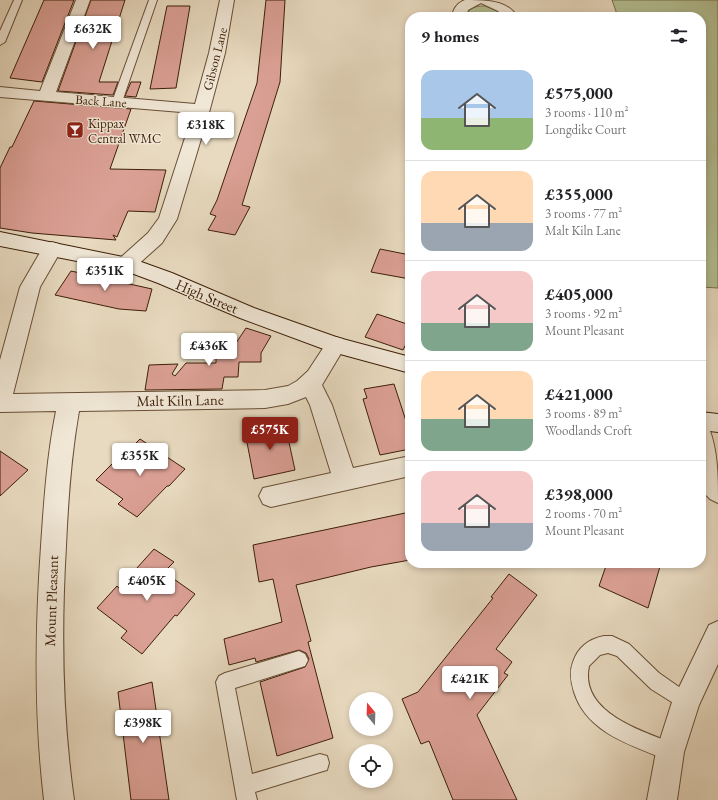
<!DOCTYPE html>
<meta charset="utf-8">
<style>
:root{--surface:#fff;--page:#f6f6f6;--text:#202124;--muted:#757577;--line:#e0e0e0;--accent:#8f2418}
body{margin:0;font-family:"EB Garamond",serif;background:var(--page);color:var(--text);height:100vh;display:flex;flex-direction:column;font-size:15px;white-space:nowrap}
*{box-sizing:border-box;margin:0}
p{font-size:13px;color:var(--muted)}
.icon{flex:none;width:22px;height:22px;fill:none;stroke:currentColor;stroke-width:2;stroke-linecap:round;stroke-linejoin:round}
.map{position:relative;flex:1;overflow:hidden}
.panel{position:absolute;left:405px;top:12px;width:301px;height:556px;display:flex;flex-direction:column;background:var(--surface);border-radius:16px;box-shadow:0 2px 6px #0003}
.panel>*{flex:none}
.needle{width:26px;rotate:341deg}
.tools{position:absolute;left:349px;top:692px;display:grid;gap:8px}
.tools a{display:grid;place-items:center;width:44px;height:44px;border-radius:50%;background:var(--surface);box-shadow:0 2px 6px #0003;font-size:20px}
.price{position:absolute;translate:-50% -34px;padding:0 9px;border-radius:4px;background:#fff;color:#222;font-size:13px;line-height:26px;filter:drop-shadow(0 1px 2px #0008)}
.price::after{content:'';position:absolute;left:50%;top:24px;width:12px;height:9px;margin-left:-6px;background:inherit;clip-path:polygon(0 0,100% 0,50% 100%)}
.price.on{background:var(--accent);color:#fff}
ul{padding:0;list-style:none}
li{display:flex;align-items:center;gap:12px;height:100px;padding:0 16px}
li+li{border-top:1px solid var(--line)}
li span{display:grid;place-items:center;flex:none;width:112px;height:80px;border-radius:12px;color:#555}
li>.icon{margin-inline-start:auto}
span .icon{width:48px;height:48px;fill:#fffc;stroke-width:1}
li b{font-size:17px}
h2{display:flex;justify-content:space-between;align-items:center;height:48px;padding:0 16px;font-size:17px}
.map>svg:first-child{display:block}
.green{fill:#b4c094;stroke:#78704e}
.building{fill:#dba095;stroke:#3d1f07}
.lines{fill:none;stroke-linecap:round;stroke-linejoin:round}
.lane-casing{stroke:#684e35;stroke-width:2}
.street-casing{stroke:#684e35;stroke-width:2}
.secondary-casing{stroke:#3d1f07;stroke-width:2}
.lane{fill:#f0e7d6;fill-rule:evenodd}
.street{fill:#f0e7d6;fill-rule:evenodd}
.secondary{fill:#f0e7d6;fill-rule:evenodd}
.labels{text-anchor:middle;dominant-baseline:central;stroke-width:3;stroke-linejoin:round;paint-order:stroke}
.far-street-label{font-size:13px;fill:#3d1f07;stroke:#f0e7d6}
.far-poi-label{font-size:13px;fill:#3d1f07;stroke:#f0e7d6;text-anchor:start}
.street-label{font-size:15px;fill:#3d1f07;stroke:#f0e7d6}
</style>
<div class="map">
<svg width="718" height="800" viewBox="0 0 718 800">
<rect width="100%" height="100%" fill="#e8dac0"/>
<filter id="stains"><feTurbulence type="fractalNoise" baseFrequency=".005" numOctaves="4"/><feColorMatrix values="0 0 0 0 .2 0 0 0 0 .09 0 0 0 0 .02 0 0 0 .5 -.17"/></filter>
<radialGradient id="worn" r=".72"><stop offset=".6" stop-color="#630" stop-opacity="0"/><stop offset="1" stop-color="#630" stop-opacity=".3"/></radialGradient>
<g class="green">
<path d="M612,0H718V288L701,287V17H618Z"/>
<path d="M485,6L498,11L501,17H467C467,7 477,6 485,6Z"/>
</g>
<g class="building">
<path d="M44,0H74L42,82L10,78Z"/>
<path d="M91,0H125L99,82H118L113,95L58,91Z"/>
<path d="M266,0H285L280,82L242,205L250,207L235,235L208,230L216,216L210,214L217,200L257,83Z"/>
<path d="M167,6H190L176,88L150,89Z"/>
<path d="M131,82H141L136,97L125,96Z"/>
<path d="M34,101L131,109L110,169L166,170L155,212L128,211L117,237L113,235L116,240L32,233L0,228V168L10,147H12Z"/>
<path d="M380,249L410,255V279L371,272Z"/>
<path d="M71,271L152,289L146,311L119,309L55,295Z"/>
<path d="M377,314L410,325V336L403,350L365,337Z"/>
<path d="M246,328L271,336L261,353V362H239L238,377H224L222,389L145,390L149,365L178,364L172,374L175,376L186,363H216V355H228Z"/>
<path d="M394,384L410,433V449L380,455L363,399L367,398L364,389Z"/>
<path d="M285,424L295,470L254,479L245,432Z"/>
<path d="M140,439L185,469L169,486H167L137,517L118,504L123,499L96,480L114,462L116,463Z"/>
<path d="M0,451L28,470L0,496Z"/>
<path d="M410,512V560L371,567L296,585L311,641L308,642L333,738L277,756L260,682L305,667L309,659L306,653L299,650L256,662L255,658L229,665L224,639L282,622L273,579L259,582L253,545Z"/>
<path d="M154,549L174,562L164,572L195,594L177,616L175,615L142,654L121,638L127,631L97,608L117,586L119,588Z"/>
<path d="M607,563H661L648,608L599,586Z"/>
<path d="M509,574L537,595L496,649L512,662L504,673L508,675L477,715L517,800H453L429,741L421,744L402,699L418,692L493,598L491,597Z"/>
<path d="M152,682L169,800H131L118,692Z"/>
</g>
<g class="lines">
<defs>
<g id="lane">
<path d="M14,0H22L5,42L0,45V31Z"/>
<path d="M149,0H157L122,102L121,104H113L112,102Z"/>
<path d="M604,636H612L629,644L659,673L692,696L695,702L692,708L686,711L651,689L617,656L608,653L600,655L589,666C579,713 643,731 677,745L679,752L677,759L670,761C634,746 587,734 574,692C571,682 569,672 573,662C578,647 589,639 604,636Z"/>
<path d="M299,651L305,654L308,660L305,666L235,688L252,774L320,754L327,756L329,763L327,770L320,772L255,792L257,800H237L216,682L219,676L225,673Z"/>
</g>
<g id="street">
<path d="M76,0H90L56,92L195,104L209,53L220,0H234L225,53L210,109L177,219L162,243L133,269L126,271L119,269L116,264L119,259L148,233L159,218L193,113L0,97V87L40,91Z"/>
<path d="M465,0C484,0 509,0 517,17H503L498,11L481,3L468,10L466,17H452C453,9 457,3 465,0Z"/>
<path d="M52,242L59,244L62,249L40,287L13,394L265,390L288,386L297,381L308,371L329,339L336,337L343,339L346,345L322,385L332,405L353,468L410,456V476L271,507L263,504L259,496L263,488L331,473L310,405L306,397L288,404L265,408L79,411C71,456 68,501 66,546C61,632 62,715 74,800H44C34,715 35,631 41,546C44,501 47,456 56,411L0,412V360L20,287L45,244Z"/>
<path d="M701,425L709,428C718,451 718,478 718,503L710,499L701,490Z"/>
<path d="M718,621V664L699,705L684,752L677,800H647L656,752L672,702L709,625Z"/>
</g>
<g id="secondary">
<path d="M0,232L133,259L172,273L254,308L339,338L410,357V373L329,351L240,318L158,283L123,270L0,246Z"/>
<path d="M701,412L718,414V432L701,430Z"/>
</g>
</defs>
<use href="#lane" class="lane-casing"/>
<use href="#street" class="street-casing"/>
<use href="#secondary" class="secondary-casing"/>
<use href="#lane" class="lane"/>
<use href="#street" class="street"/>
<use href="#secondary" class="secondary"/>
</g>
<defs>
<symbol id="bar-square" viewBox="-11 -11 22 22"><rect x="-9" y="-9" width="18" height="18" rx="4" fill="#8f2418" stroke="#f0e7d6"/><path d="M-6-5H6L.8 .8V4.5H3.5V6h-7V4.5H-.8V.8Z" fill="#fff"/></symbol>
</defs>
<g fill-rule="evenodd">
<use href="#bar-square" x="65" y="120" width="20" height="20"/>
</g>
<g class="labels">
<g class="far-street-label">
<text transform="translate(215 59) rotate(-76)">Gibson Lane</text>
<text transform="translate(101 101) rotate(4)">Back Lane</text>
</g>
<g class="far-poi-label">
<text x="88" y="123">Kippax<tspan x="88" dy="15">Central WMC</tspan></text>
</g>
<g class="street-label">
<text transform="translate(207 296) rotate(23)">High Street</text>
<text transform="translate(180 400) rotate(-1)">Malt Kiln Lane</text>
<text transform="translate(51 601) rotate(-88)">Mount Pleasant</text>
</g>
</g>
<rect width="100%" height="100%" filter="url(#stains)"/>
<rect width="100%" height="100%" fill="url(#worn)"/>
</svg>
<div class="tools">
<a><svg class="needle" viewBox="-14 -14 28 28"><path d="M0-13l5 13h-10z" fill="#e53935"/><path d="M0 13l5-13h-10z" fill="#757577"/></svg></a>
<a><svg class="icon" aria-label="locate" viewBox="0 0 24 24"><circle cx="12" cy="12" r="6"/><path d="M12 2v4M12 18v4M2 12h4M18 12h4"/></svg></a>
</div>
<b class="price" style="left:93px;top:50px">£632K</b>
<b class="price" style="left:206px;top:146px">£318K</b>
<b class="price" style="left:105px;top:292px">£351K</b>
<b class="price" style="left:209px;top:367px">£436K</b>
<b class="price on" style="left:270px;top:451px">£575K</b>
<b class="price" style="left:140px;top:477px">£355K</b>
<b class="price" style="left:147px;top:602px">£405K</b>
<b class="price" style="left:470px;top:700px">£421K</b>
<b class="price" style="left:143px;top:744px">£398K</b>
<section class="panel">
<h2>9 homes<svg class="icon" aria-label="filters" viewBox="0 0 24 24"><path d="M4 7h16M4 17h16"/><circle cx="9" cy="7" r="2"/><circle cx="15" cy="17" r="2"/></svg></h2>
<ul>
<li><span style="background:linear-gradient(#a9c7e8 60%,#8fb573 0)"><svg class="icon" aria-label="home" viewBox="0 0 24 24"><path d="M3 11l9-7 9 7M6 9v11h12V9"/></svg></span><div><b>£575,000</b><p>3 rooms · 110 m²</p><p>Longdike Court</p></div></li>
<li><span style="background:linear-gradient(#ffd9b3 65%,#9aa5b1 0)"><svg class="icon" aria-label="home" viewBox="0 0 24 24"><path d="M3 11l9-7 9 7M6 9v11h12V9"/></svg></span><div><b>£355,000</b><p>3 rooms · 77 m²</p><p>Malt Kiln Lane</p></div></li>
<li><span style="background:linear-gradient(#f6c9c9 65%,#7fa58c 0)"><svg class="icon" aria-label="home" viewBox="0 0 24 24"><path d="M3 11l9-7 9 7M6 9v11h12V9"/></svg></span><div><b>£405,000</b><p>3 rooms · 92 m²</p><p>Mount Pleasant</p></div></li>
<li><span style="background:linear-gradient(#ffd9b3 60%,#7fa58c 0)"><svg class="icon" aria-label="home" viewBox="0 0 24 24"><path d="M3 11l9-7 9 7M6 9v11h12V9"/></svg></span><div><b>£421,000</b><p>3 rooms · 89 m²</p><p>Woodlands Croft</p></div></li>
<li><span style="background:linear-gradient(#f6c9c9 65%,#9aa5b1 0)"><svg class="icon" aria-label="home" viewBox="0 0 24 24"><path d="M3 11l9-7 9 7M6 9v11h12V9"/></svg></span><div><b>£398,000</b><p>2 rooms · 70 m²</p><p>Mount Pleasant</p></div></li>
</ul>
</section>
</div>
